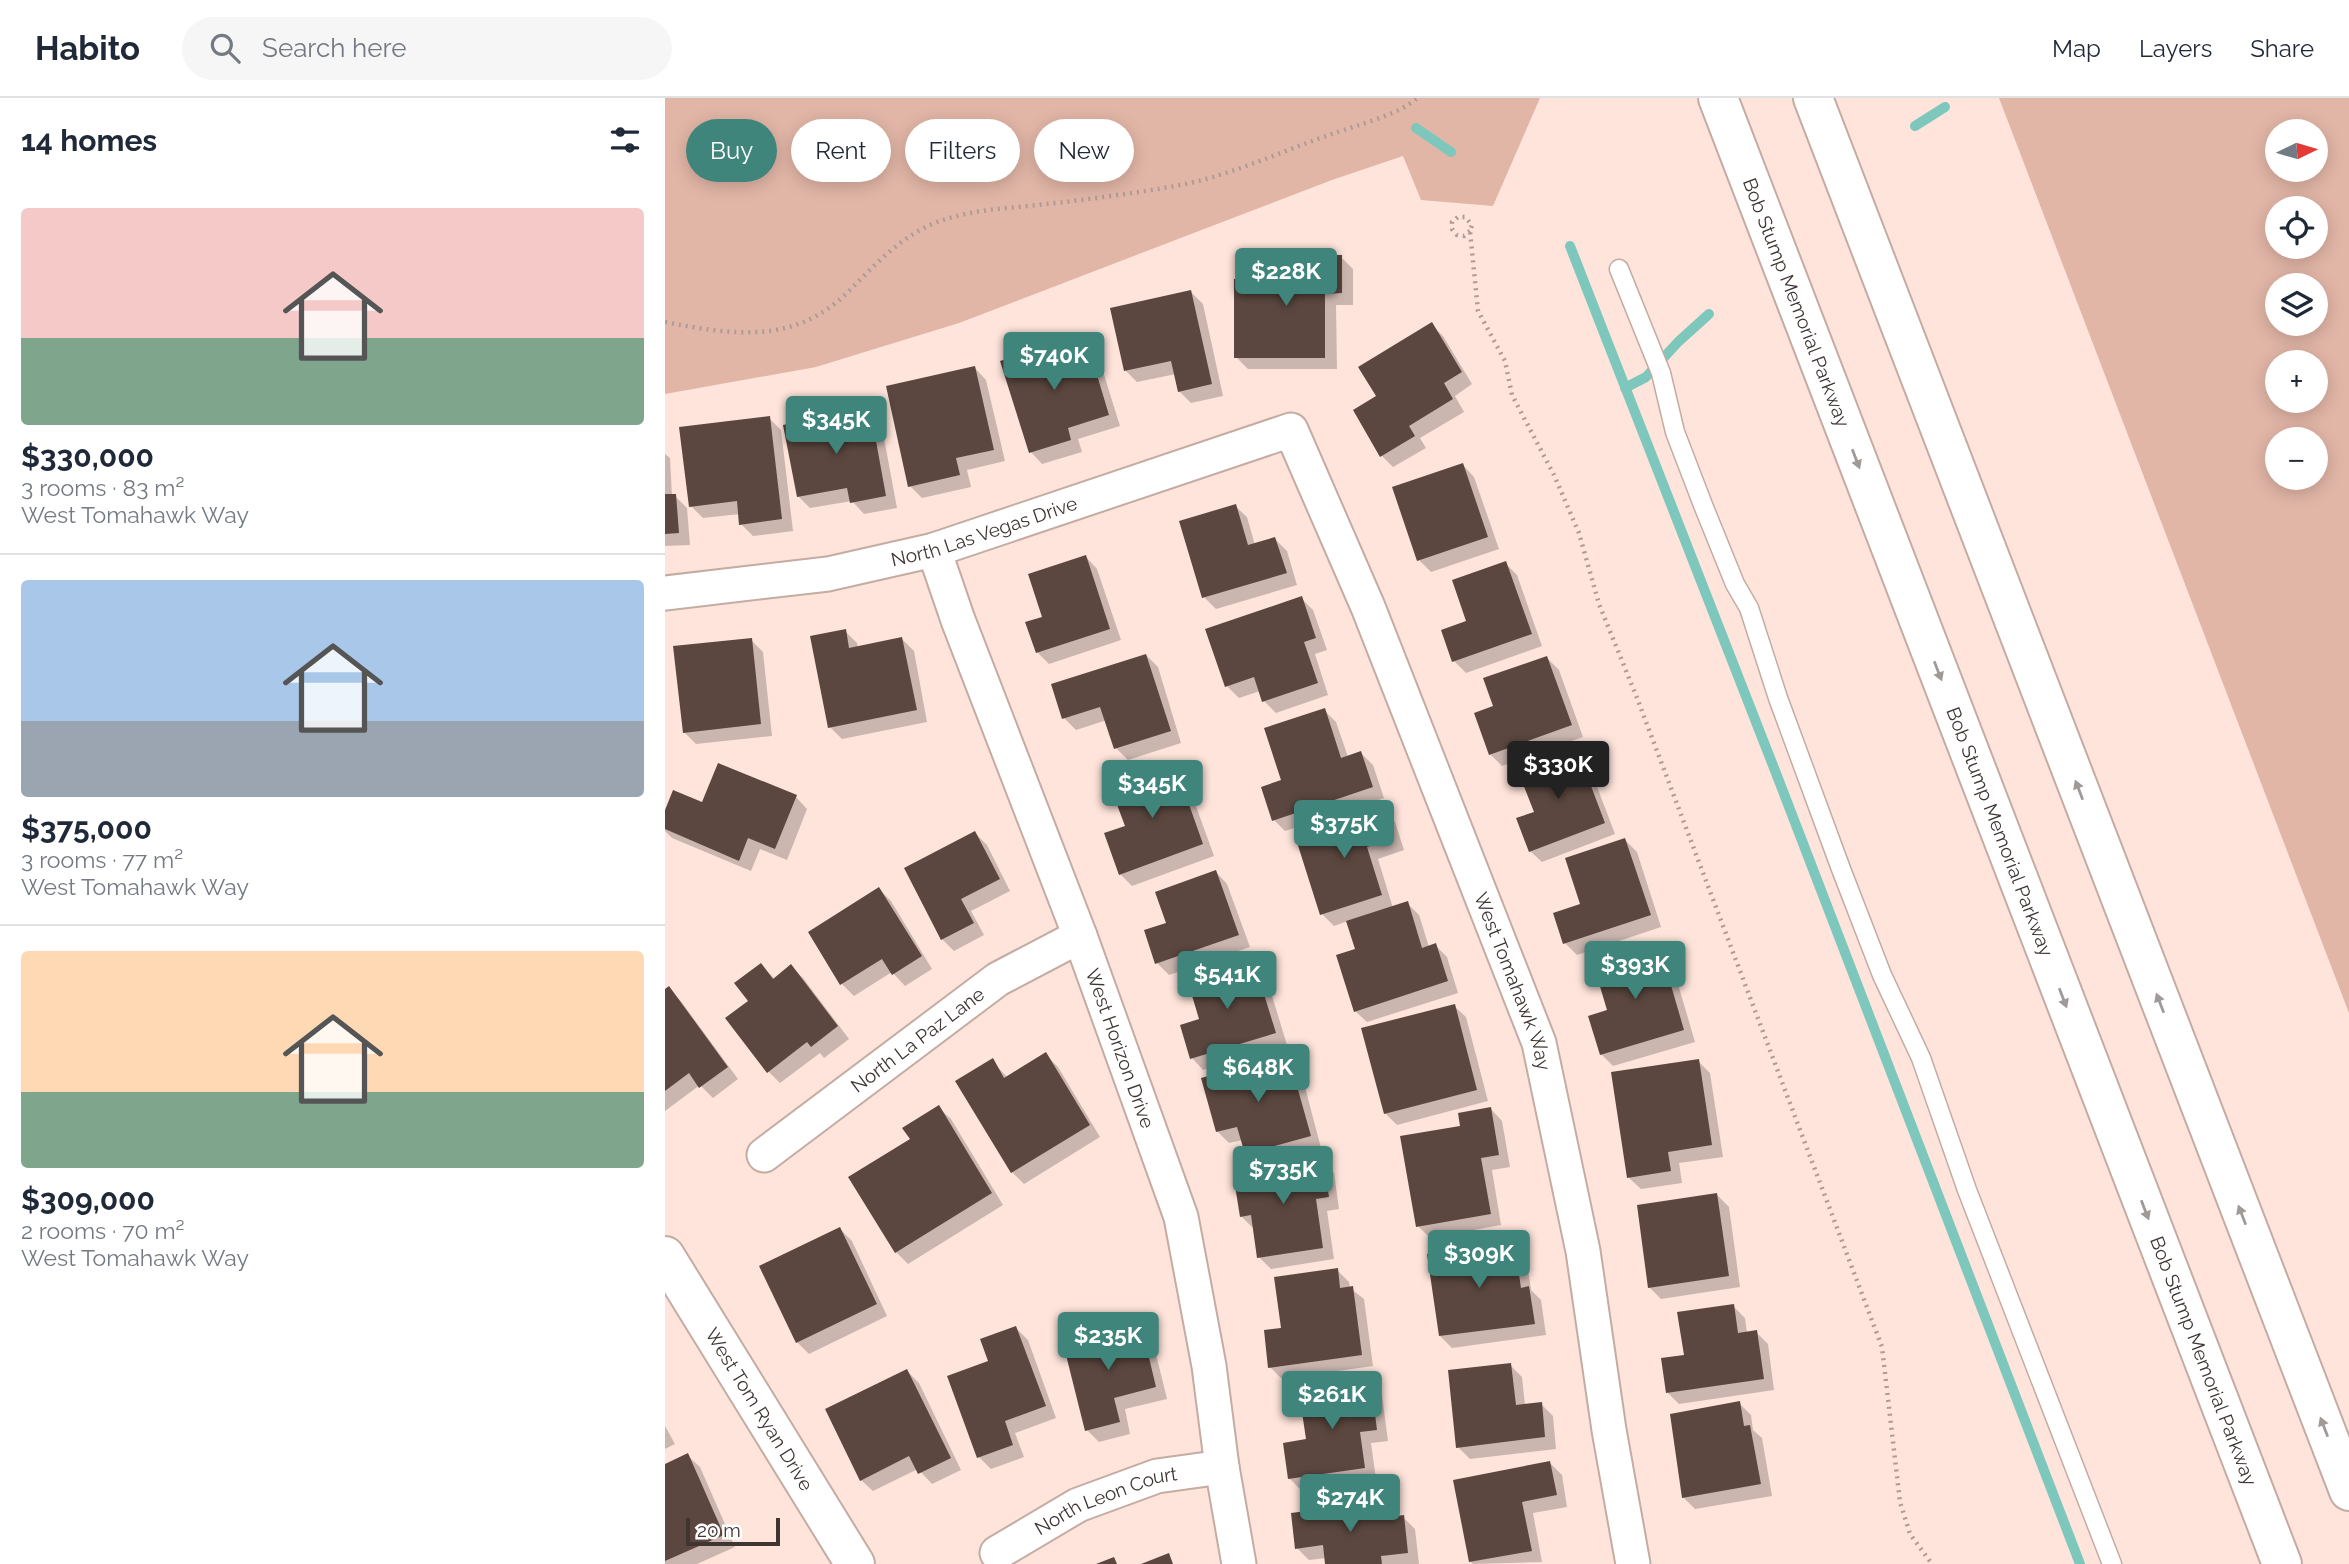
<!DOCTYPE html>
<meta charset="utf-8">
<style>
:root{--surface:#fff;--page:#f6f6f7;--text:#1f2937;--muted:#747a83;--line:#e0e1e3;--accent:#3f857b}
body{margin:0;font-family:Raleway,sans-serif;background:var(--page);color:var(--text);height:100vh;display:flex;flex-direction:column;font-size:26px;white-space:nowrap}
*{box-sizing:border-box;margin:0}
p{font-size:23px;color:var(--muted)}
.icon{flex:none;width:38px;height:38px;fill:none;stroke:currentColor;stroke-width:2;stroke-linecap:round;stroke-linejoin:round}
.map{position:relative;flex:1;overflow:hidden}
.sheet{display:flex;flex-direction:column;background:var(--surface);width:665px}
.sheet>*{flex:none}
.banner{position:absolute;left:21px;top:21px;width:665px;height:63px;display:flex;gap:14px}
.needle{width:46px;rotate:85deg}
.fabs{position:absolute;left:1600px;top:21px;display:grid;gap:14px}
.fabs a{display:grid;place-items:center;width:63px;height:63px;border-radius:50%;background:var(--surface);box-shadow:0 4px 18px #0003;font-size:35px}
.scale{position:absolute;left:21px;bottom:18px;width:94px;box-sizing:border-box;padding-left:7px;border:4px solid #3f3532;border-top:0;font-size:19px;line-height:24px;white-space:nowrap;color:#3f3532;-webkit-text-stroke:5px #fff;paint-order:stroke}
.price{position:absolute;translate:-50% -60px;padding:0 16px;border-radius:7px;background:var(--accent);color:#fff;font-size:23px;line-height:46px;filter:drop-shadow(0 2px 4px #0008)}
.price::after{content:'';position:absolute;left:50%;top:42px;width:21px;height:16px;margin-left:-10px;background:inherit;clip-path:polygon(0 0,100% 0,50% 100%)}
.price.active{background:#222;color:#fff}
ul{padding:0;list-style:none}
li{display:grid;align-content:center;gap:14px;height:371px;padding:0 21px}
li+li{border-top:2px solid var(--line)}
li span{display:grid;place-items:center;height:217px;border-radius:7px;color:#555}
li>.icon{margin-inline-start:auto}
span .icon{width:126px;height:126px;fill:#fffc;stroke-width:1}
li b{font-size:30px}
h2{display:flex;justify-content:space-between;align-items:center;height:84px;padding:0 21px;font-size:30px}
.chip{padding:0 24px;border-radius:32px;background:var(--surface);box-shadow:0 4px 18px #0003;font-size:24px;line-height:63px}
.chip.active{background:var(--accent);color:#fff}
header{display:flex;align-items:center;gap:42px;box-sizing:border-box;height:98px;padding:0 35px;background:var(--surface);border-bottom:2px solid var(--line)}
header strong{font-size:33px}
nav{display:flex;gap:38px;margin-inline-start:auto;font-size:24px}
.search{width:490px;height:63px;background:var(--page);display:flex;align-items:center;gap:18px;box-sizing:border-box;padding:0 24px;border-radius:38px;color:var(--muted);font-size:26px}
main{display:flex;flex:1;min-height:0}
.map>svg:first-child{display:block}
.green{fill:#e2b6a7;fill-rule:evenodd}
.shadow{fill:#0003}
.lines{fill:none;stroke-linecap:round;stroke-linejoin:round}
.stream{stroke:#7ec7bc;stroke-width:10}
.building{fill:#5b473f}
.lane-casing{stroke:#c4aca3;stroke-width:21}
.street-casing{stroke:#c4aca3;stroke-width:37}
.secondary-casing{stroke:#c4aca3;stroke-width:42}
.highway-casing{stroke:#c4aca3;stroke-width:42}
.path{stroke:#af9b95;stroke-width:4.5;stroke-dasharray:2 5;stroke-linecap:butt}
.lane{stroke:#fff;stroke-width:18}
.street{stroke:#fff;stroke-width:33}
.secondary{stroke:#fff;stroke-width:38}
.highway{stroke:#fff;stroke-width:38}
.oneway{fill:#9f9a98}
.labels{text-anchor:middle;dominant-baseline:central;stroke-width:7;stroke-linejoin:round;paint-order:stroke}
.street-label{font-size:19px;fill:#3f3532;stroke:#fff}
</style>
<header>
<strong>Habito</strong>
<div class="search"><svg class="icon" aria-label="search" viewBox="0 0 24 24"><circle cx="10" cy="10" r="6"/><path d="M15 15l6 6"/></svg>Search here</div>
<nav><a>Map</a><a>Layers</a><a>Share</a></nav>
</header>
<main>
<section class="sheet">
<h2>14 homes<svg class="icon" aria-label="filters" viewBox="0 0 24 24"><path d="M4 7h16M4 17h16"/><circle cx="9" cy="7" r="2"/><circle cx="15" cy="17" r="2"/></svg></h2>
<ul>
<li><span style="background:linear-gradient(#f6c9c9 60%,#7fa58c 0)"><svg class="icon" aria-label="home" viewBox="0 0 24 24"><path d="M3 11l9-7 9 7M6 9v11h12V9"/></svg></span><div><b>$330,000</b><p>3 rooms · 83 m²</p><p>West Tomahawk Way</p></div></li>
<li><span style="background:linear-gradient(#a9c7e8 65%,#9aa5b1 0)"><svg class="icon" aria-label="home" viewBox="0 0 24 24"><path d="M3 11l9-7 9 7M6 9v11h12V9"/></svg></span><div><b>$375,000</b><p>3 rooms · 77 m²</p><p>West Tomahawk Way</p></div></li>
<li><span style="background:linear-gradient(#ffd9b3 65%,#7fa58c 0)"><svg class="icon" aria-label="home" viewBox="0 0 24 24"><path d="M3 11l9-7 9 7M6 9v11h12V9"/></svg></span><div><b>$309,000</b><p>2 rooms · 70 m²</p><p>West Tomahawk Way</p></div></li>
</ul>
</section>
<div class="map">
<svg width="1684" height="1466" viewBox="0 0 1684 1466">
<rect width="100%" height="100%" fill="#fee4db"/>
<g class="green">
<path d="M0,0H875L828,108L756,102L738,58L667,82L294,225L151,269L0,296Z"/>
<path d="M1334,0H1684V915ZM1612,33H1650V72H1612ZM1612,110H1650V149H1612ZM1650,187V226H1612V187ZM1612,264H1650V303H1612ZM1612,341H1650V380H1612Z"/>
</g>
<g class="shadow">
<path d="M676,159L688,171V207H671L672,271H583L571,259L606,183Z"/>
<path d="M526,194L538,206L558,298L526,305L514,293L511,276L472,284L460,272Z"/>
<path d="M767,227L778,238L807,286L790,298L799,314L755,340L761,350L728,369L717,358L713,299Z"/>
<path d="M419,239L431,251L455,328L413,341L417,354L377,366L366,354Z"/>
<path d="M310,270L321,282L340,363L302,372L306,389L257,400L245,388Z"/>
<path d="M204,312L216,324L232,410L199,416L187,403L145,410L133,398Z"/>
<path d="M104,320L116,332L128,433L88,438L76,426L75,416L38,420L26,408Z"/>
<path d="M0,356L5,360L7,398H10L22,410L25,447L0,448Z"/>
<path d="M798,367L809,379L834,451L766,474L754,462L729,390Z"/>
<path d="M570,408L582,419L590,447L610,441L622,453L632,487L551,511L539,499Z"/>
<path d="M421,459L432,471L456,542L384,566L372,554L379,520Z"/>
<path d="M840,465L852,477L877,548L801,575L789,563L804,524Z"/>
<path d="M636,500L648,512L662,552L650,556L663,597L611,615L599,603L595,593L574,600L562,588Z"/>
<path d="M180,533L192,545L193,550L237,541L249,553L262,624L177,641L165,629Z"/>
<path d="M86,542L98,554L107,638L31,646L19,634Z"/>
<path d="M481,557L493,569L516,645L463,662L451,650L442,622L411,632L399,620Z"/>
<path d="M882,560L894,572L918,639L837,668L825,656L830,609Z"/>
<path d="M659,612L671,624L683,659L696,655L708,667L719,700L620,733L609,722L618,683Z"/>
<path d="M911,653L923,665L950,736L877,764L865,753Z"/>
<path d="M509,666L520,678L549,758L467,788L455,776L462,729Z"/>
<path d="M131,699L142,711L122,762L95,751L86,773L7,740L0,733V717L38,706Z"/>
<path d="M718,712L730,724L739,752L713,761L728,810L742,805L754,817L764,849L770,847L782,859L793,895L702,924L690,913L692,852L683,823L669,828L657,816Z"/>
<path d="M310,735L322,747L345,793L306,813L319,837L289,853L277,841Z"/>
<path d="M960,742L972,754L996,829L912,857L900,845L917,807Z"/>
<path d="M551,774L562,786L585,849L504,877L492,865L503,826Z"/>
<path d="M214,791L226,803L267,871L240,888L227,874L189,898L177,886L145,834Z"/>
<path d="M993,848L1005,859L1030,944L948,968L936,956L945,913Z"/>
<path d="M589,866L601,878L622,947L538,972L527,960L536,923Z"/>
<path d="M96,867L110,881L126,869L138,880L184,941L159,960L155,955L115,985L103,973L85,904Z"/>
<path d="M3,891L15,902L73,981L48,1000L35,987L0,1013V893Z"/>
<path d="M789,908L801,919L823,1003L732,1027L720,1015Z"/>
<path d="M381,957L393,969L435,1039L359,1086L347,1074L327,963L343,980Z"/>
<path d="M623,958L635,970L656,1050L593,1067L582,1055L578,1042L564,1045L552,1033Z"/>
<path d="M1033,963L1045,975L1058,1059L1014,1065L1017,1085L976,1091L964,1080Z"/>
<path d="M274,1010L286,1021L338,1107L243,1166L231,1154L247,1042Z"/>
<path d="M826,1011L837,1023L845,1069L827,1072L836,1127L765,1140L753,1128L797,1030Z"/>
<path d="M657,1063L669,1075L674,1111L662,1113L669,1161L606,1171L594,1159L588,1130L576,1118Z"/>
<path d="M1052,1097L1064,1109L1075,1189L996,1201L984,1189Z"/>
<path d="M175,1131L187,1143L222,1218L144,1256L132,1244Z"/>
<path d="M849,1145L861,1157L866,1192L876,1202L881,1237L787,1250L775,1238Z"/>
<path d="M672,1172L684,1184L685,1190L699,1201L708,1268L617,1281L605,1269L618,1231Z"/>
<path d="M1068,1208L1080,1220L1082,1235L1091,1234L1103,1246L1109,1292L1014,1306L1002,1294L1021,1258Z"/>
<path d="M475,1228L487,1240L502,1301L460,1311L465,1336L434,1344L422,1332Z"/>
<path d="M351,1230L363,1242L391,1320L350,1335L359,1359L326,1371L314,1359L326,1264Z"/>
<path d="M845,1267L857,1279L860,1307L876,1306L888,1318L891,1351L805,1361L793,1349Z"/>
<path d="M242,1273L254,1285L296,1372L267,1386L253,1371L208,1393L196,1382Z"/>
<path d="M705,1286L717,1298L723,1343L706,1345L711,1381L636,1392L624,1380L643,1343Z"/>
<path d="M1074,1305L1086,1317L1088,1332L1097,1340L1107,1398L1030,1411L1018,1399Z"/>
<path d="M0,1328L10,1346L0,1351Z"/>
<path d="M23,1358L35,1369L70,1449L32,1466H0V1368Z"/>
<path d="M885,1365L897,1377L902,1409L868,1415L877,1464L808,1466L805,1463Z"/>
<path d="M708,1406L720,1418V1422L738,1419L750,1431L754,1466H662L661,1460L644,1462L632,1450Z"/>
</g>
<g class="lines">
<g class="stream">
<path d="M1250,28L1280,9"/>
<path d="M751,30L786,54"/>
<path d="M905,148L1116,688L1415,1466"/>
<path d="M960,290L981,279L1013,244L1044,216"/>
</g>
</g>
<g class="building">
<path d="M604,157H677V195L660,196V260H569V181H604Z"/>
<path d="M526,192L547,286L513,294L506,263L459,273L445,210Z"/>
<path d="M767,224L797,274L779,285L788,301L744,328L750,338L715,359L688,312L711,298L693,269Z"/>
<path d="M420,237L444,317L403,330L406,342L364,355L335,263Z"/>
<path d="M310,268L329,352L291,360L295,377L243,389L221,288Z"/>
<path d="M205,310L221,398L185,405L182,390L132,399L118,327Z"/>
<path d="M105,318L117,421L74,427L72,403L24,409L14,329Z"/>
<path d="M798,365L823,439L752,463L727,389Z"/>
<path d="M0,396H11L14,435L0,436Z"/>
<path d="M571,406L583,447L610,439L622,475L537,500L514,423Z"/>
<path d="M421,457L445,531L371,555L360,524L377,519L363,476Z"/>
<path d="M841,463L867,536L787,564L776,532L801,523L787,482Z"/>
<path d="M637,498L651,540L639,544L653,585L597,604L589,579L560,589L540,531Z"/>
<path d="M181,531L184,550L237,539L252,612L163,630L145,538Z"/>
<path d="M87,540L96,626L18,635L8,548Z"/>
<path d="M481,556L506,633L449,651L435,609L397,621L386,586Z"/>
<path d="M882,558L907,627L824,657L809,615L828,608L818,580Z"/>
<path d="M660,610L676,660L696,653L708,689L607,723L596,689L616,682L599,630Z"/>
<path d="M912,651L940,725L864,754L851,720L869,714L853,673Z"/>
<path d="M509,664L538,746L454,777L439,735L460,728L445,688Z"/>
<path d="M53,665L132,697L110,751L83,740L74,763L0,731V712L8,692L37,704Z"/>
<path d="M719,710L728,740L702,749L717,797L655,817L630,738Z"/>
<path d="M310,733L335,781L296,801L309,825L276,842L239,770Z"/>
<path d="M960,740L986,817L898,846L888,815L915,806L900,760Z"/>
<path d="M551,772L574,837L490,866L479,832L501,825L490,794Z"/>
<path d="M214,789L257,858L227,877L217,861L175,887L143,834Z"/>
<path d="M743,803L757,850L771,845L783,883L689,914L671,857L690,851L681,823Z"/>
<path d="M994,846L1019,932L935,957L923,918L942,912L928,865Z"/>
<path d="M589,864L611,935L525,961L515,927L534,921L523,884Z"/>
<path d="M96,865L108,881L126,866L173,928L146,949L142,944L102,975L60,920L83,903L69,885Z"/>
<path d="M4,888L63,969L34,990L24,975L0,993V891Z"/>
<path d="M790,906L812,992L719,1016L696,930Z"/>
<path d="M381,954L425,1027L346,1075L290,983L328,960L339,980Z"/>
<path d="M623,956L646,1038L580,1056L572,1029L551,1034L536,980Z"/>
<path d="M1034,961L1047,1047L1003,1054L1006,1073L962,1080L946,974Z"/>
<path d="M274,1007L327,1095L230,1155L183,1079L245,1041L237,1030Z"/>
<path d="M826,1009L834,1057L816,1060L826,1116L751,1129L735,1038L795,1028L793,1015Z"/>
<path d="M658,1061L664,1099L651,1101L658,1150L592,1160L586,1117L575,1119L568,1075Z"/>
<path d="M1052,1095L1064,1178L983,1190L972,1107Z"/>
<path d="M175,1129L212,1206L131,1245L94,1168Z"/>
<path d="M849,1143L856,1190L864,1188L870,1226L774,1238L762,1156Z"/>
<path d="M673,1170L675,1190L688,1188L697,1257L603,1270L599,1232L616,1230L609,1179Z"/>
<path d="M1069,1206L1073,1235L1092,1232L1099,1281L1001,1295L996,1260L1019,1257L1012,1214Z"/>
<path d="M476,1226L491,1289L449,1300L455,1324L420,1333L398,1245Z"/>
<path d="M351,1228L381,1308L340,1323L348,1347L312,1360L282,1278L323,1263L315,1241Z"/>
<path d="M846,1265L851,1307L877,1304L880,1339L791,1350L783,1272Z"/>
<path d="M242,1271L286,1360L253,1376L244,1358L195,1383L160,1311Z"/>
<path d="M706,1284L712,1332L695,1334L700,1370L623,1381L618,1345L641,1341L634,1294Z"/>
<path d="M1075,1303L1079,1328L1085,1327L1096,1386L1017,1400L1005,1316Z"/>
<path d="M23,1355L59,1437L0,1463V1366Z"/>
<path d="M885,1363L892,1397L857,1404L867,1453L804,1464L788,1382Z"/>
<path d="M709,1404L711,1421L739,1417L743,1455L716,1458L717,1466H660L658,1447L630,1451L626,1415Z"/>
<path d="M504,1455L508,1466H476Z"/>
<path d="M449,1459L452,1466H431Z"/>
</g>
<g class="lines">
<defs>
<path id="lane" d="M954,171L996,275L1010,334L1038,407L1070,486L1084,510L1113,600L1176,771L1217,877L1256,960L1302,1092L1447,1466"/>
<g id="street">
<path id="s1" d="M269,452L293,522L415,838L516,1119L544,1268L557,1369L574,1466"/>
<path id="s2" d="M0,495L163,476L269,452L626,332L703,509L874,945L918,1153L944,1332L968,1466"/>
<path id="s3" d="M99,1057L333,881L415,838"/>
<path id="s4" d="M332,1455L413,1407L492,1378L557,1369"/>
</g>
<g id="secondary">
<path id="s5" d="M0,1158L190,1466"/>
</g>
<g id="highway">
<path id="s6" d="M1053,0L1617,1466"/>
<path d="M1148,0L1684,1393"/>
</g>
</defs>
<use href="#lane" class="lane-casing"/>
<use href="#street" class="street-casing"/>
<use href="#secondary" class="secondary-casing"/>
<use href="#highway" class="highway-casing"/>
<g class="path">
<path d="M805,133L799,138L792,137L787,131V124L793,119H800L807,127L805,133L813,213L840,263L847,297L889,377L914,435L934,506L972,600L1217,1249L1235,1404L1245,1436L1267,1466"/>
<path d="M0,224C68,237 129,247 183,194C208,169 232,142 265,127C300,112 336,111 373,107C419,102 465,96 510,88C566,78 616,53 670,35C692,27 736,16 752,0"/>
</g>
<use href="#lane" class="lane"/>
<use href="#street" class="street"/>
<use href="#secondary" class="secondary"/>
<use href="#highway" class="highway"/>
</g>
<defs><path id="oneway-solid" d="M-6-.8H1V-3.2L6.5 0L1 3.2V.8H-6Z" transform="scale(1.75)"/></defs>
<g class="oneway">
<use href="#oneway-solid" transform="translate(1191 361) rotate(69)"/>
<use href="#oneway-solid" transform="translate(1273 573) rotate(69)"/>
<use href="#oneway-solid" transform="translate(1414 692) rotate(-111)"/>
<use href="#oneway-solid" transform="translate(1398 900) rotate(69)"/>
<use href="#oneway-solid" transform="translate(1495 905) rotate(-111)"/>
<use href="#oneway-solid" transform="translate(1480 1112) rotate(69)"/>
<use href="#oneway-solid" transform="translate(1577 1117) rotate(-111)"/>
<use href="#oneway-solid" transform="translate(1659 1329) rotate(-111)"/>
</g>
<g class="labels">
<g class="street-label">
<text stroke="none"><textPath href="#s6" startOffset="219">Bob Stump Memorial Parkway</textPath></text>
<text stroke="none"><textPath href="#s2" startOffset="326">North Las Vegas Drive</textPath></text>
<text stroke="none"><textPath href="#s6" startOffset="786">Bob Stump Memorial Parkway</textPath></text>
<text stroke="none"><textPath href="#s2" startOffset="1244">West Tomahawk Way</textPath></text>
<text stroke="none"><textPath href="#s3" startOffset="192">North La Paz Lane</textPath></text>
<text stroke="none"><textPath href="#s1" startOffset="532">West Horizon Drive</textPath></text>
<text stroke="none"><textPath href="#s6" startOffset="1353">Bob Stump Memorial Parkway</textPath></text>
<text stroke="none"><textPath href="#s5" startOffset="180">West Tom Ryan Drive</textPath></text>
<text stroke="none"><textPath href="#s4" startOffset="122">North Leon Court</textPath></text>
</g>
</g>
</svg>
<div class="fabs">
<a><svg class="needle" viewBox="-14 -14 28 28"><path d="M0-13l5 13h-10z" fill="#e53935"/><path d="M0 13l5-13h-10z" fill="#747a83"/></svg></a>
<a><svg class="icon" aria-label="locate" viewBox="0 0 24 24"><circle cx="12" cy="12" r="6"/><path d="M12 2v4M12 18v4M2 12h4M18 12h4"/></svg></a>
<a><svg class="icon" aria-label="layers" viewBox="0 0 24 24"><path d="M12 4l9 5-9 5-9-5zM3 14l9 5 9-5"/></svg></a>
<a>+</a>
<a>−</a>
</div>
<div class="scale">20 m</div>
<b class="price" style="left:621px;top:210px">$228K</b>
<b class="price" style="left:389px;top:294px">$740K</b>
<b class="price" style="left:171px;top:358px">$345K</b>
<b class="price active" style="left:893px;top:703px">$330K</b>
<b class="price" style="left:487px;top:722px">$345K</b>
<b class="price" style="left:679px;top:762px">$375K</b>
<b class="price" style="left:970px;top:903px">$393K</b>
<b class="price" style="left:562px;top:913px">$541K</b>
<b class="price" style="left:593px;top:1006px">$648K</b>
<b class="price" style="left:618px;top:1108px">$735K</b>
<b class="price" style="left:814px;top:1192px">$309K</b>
<b class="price" style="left:443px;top:1274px">$235K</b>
<b class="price" style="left:667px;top:1333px">$261K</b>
<b class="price" style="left:685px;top:1436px">$274K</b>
<div class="banner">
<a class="chip active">Buy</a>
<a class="chip">Rent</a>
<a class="chip">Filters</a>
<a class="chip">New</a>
</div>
</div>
</main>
